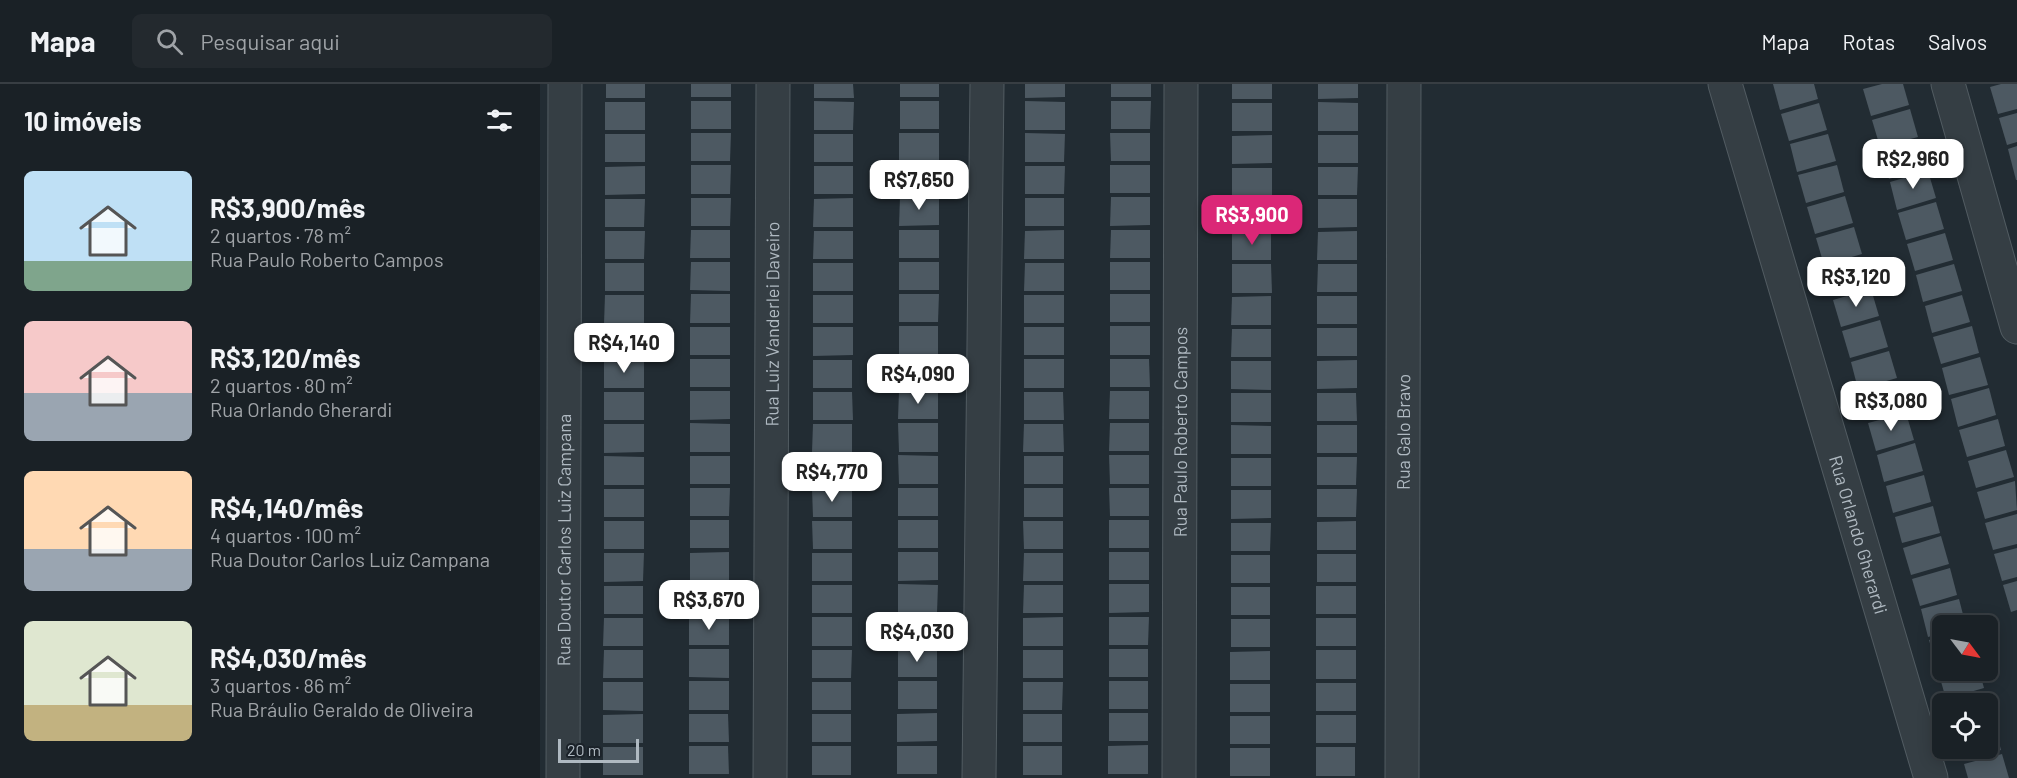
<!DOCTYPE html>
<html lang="pt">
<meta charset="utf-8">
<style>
:root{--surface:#1a2126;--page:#23292e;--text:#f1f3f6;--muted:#9fa3a7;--line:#383e43;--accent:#db2777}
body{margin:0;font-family:Barlow,sans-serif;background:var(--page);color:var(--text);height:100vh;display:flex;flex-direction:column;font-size:22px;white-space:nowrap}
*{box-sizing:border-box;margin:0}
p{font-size:20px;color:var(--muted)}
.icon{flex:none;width:33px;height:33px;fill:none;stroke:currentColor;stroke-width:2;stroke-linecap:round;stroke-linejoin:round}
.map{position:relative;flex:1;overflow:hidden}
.details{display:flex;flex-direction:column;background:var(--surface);width:540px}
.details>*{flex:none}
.needle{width:39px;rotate:122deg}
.tools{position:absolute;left:1392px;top:531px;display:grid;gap:12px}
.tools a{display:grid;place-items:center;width:66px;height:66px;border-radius:9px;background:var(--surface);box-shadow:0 3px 15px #0003,0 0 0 2px var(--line);font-size:30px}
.scale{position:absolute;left:18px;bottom:15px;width:81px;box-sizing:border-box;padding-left:6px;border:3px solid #afb9c1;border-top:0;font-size:16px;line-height:21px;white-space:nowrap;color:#afb9c1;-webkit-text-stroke:4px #1b2229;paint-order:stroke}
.price{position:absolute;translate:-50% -51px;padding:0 14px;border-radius:12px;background:#fff;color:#222;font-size:20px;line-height:39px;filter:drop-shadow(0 2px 3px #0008)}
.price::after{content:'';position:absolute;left:50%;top:36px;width:18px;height:14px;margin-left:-9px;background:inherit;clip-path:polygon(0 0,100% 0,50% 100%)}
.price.active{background:var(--accent);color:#fff}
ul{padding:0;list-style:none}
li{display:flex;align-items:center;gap:18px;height:150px;padding:0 24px}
li span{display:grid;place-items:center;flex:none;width:168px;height:120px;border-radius:9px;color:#555}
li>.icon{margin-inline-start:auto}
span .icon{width:72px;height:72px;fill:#fffc;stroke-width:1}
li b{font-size:26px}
h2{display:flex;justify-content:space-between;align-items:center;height:72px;padding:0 24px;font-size:26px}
header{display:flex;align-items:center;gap:36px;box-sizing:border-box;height:84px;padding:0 30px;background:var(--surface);border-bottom:2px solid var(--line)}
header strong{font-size:28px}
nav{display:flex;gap:33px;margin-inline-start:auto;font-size:21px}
.search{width:420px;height:54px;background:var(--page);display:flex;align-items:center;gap:15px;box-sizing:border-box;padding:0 21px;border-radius:9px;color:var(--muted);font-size:22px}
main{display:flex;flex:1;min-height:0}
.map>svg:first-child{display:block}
.building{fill:#4d5962}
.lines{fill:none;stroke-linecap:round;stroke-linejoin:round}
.minor-casing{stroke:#525c62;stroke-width:35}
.minor{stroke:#353e44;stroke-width:33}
.labels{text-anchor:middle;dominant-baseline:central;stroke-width:6;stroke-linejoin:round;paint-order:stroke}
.street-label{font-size:18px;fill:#afb9c1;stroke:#1b2229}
</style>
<header>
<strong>Mapa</strong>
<div class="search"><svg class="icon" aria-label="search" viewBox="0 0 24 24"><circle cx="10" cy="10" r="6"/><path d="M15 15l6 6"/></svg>Pesquisar aqui</div>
<nav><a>Mapa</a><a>Rotas</a><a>Salvos</a></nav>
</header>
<main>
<section class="details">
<h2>10 imóveis<svg class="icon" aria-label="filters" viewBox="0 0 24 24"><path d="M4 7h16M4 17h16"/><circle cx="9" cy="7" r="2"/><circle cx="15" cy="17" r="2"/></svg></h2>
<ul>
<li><span style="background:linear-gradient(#bfe0f5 75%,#7fa58c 0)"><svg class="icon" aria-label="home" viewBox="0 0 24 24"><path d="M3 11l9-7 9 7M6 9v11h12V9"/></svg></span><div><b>R$3,900/mês</b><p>2 quartos · 78 m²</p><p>Rua Paulo Roberto Campos</p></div></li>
<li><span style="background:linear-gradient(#f6c9c9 60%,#9aa5b1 0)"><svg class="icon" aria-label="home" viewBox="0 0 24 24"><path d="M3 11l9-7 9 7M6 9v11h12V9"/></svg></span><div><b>R$3,120/mês</b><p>2 quartos · 80 m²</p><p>Rua Orlando Gherardi</p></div></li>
<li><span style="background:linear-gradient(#ffd9b3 65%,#9aa5b1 0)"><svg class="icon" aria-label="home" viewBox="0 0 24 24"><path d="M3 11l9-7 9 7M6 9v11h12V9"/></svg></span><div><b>R$4,140/mês</b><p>4 quartos · 100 m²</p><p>Rua Doutor Carlos Luiz Campana</p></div></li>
<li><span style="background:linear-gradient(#dfe7d0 70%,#c2b280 0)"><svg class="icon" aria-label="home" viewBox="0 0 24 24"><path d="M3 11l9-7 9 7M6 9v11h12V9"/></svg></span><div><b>R$4,030/mês</b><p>3 quartos · 86 m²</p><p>Rua Bráulio Geraldo de Oliveira</p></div></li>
</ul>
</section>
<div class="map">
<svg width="1477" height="694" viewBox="0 0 1477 694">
<rect width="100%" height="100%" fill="#222c33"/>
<g class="building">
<rect x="66" y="0" width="39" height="14"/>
<rect x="151" y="0" width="40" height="13"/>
<path d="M274,0H313L314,14H274Z"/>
<rect x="360" y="0" width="39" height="13"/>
<path d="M485,0H525V13L485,14Z"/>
<rect x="571" y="0" width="40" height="13"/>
<rect x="692" y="0" width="40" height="15"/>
<path d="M778,0H818V14L778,15Z"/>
<path d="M1233,0H1274L1278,15L1240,26Z"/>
<path d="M1342,0H1363L1369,21L1331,32L1323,5Z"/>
<path d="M1461,0H1477V25L1458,30L1450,3Z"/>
<rect x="151" y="17" width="40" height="28"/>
<path d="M274,17L314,18L313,46H274Z"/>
<rect x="360" y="17" width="39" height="28"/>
<path d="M485,17L525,18V46H485Z"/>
<path d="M571,17H611L610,45H571Z"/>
<rect x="65" y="18" width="40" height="28"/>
<path d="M778,18L818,19V47H778Z"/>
<rect x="692" y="19" width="40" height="28"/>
<path d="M1279,19L1287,46L1249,57L1241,30Z"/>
<path d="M1370,25L1378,53L1340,63L1332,36Z"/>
<path d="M1477,29V58L1467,61L1459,34Z"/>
<path d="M151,49H191L190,77H151Z"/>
<rect x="359" y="49" width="40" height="28"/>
<path d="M485,49L525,50L524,78H485Z"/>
<path d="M570,49H610V77H571Z"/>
<rect x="65" y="50" width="40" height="28"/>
<rect x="274" y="50" width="39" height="28"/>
<path d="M1288,50L1296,77L1257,88L1250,60Z"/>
<path d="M732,51V79L692,80V52Z"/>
<rect x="778" y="51" width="40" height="28"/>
<path d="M1379,56L1387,83L1349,95L1341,67Z"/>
<path d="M1477,62V96H1476L1468,65Z"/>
<path d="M151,81H191L190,110H151Z"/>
<path d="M360,81H399V109H359Z"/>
<rect x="570" y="81" width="40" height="28"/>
<path d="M1297,81L1304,108L1266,119L1258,91Z"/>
<path d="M105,82V110L65,111V83Z"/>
<rect x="274" y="82" width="39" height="28"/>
<path d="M485,82H525L524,110H485Z"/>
<path d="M778,83H818L817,111H778Z"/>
<rect x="692" y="84" width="40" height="28"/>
<path d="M1388,87L1396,114L1357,126L1350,98Z"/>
<path d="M1305,112L1313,139L1275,150L1267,123Z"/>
<path d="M360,113H399V141L359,142Z"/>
<path d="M571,113H610V141L570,142Z"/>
<path d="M151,114H191L190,142H151Z"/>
<path d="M313,114V143H273L274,115Z"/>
<rect x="485" y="114" width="39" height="28"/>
<path d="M65,115H105L104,143H65Z"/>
<path d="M778,115H817V143L778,144Z"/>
<rect x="692" y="116" width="40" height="28"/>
<path d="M1396,118L1404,145L1366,156L1358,129Z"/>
<path d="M1314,143L1322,170L1284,181L1276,154Z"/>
<path d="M151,146H190V174H150Z"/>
<rect x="359" y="146" width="40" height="28"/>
<path d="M524,146V175H484L485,147Z"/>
<path d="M571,146H610V174H570Z"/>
<path d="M65,147H105L104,175H65Z"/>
<path d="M274,147H313V175H273Z"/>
<path d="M817,147V176H777L778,148Z"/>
<rect x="692" y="148" width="39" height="28"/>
<path d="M1405,149L1413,176L1375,187L1367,160Z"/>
<path d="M1323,174L1331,201L1292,212L1284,185Z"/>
<path d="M151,178H190V207L150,206Z"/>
<rect x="359" y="178" width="40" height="28"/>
<rect x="570" y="178" width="40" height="28"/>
<rect x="65" y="179" width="39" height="28"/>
<rect x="273" y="179" width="40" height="28"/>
<path d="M485,179H524V207H484Z"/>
<path d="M692,180H731L732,209H692Z"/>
<path d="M778,180H817V208H777Z"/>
<path d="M1414,180L1422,207L1383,218L1376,191Z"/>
<path d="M1331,205L1339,232L1301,243L1293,216Z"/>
<path d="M151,210H190V239H150Z"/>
<path d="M359,210H399L398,238H359Z"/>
<rect x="570" y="210" width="40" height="28"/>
<path d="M65,211H104V240H64Z"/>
<rect x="273" y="211" width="40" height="28"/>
<rect x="484" y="211" width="40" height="28"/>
<path d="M1422,211L1430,238L1392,249L1385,222Z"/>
<path d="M731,212V241H691L692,213Z"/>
<rect x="777" y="212" width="40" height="28"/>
<path d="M1340,236L1348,263L1310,274L1302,247Z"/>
<path d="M359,242H398V270L359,271Z"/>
<rect x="570" y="242" width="40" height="29"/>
<path d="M1432,242L1439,269L1401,280L1393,253Z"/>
<path d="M104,243V272H64L65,244Z"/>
<rect x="150" y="243" width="40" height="28"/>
<path d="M273,243H313V271L273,272Z"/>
<rect x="484" y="243" width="40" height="28"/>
<rect x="777" y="244" width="40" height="28"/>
<path d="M692,245H731V273H691Z"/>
<path d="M1349,267L1357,294L1318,305L1311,278Z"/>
<path d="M1440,273L1448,301L1409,311L1402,284Z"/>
<rect x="150" y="275" width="40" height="28"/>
<rect x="359" y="275" width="39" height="28"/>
<rect x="484" y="275" width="40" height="29"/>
<path d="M570,275H609L610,303H570Z"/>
<rect x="64" y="276" width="40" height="28"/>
<rect x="273" y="276" width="39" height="28"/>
<path d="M817,276V304L777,305V277Z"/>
<path d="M691,277H731V306L691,305Z"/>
<path d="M1358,298L1365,325L1327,336L1320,308Z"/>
<path d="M1449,304L1456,331L1418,343L1411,315Z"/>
<path d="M150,307H190V335L150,336Z"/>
<path d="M359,307H398V335H358Z"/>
<path d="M570,307H609V335H569Z"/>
<rect x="64" y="308" width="40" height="28"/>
<path d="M273,308H312L313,336H273Z"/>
<path d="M484,308H523L524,336H484Z"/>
<rect x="691" y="309" width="40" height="29"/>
<path d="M777,309H816L817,337H777Z"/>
<path d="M1366,329L1374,356L1336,367L1328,339Z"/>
<path d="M1458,335L1465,362L1427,373L1419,346Z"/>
<path d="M150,339L190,340V368H150Z"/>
<path d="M358,339H398V368H359Z"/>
<path d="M570,339H609V367H569Z"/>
<path d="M64,340H104V368L64,369Z"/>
<path d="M273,340H312V368H272Z"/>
<path d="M484,340H523L524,368H483Z"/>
<path d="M691,341L731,342V370H691Z"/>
<rect x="777" y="341" width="40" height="28"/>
<path d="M1375,359L1383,387L1344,398L1337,371Z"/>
<path d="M1466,366L1474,393L1436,404L1428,377Z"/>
<path d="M358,371L398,372V400H359Z"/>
<path d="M569,371H609V400H570Z"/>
<path d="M64,372L104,373V401H64Z"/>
<rect x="150" y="372" width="40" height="28"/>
<path d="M273,372H312V400L273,401Z"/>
<rect x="484" y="372" width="39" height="28"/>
<path d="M777,373H817L816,401H777Z"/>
<rect x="691" y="374" width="40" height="28"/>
<path d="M1384,391L1391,418L1353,429L1346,402Z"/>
<path d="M1475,397L1477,426L1445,435L1437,408Z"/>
<path d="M150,404H190L189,432H150Z"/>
<path d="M312,404V433H273L272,405Z"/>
<rect x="358" y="404" width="40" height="28"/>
<rect x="484" y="404" width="39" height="29"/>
<path d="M569,404H609V432H570Z"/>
<rect x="64" y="405" width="40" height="28"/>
<path d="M777,405H817L816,433H777Z"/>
<path d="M691,406H731V434L691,435Z"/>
<path d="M1393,422L1400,449L1362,459L1355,433Z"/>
<path d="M1477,430V460L1453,466L1445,439Z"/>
<rect x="150" y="436" width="39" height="28"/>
<rect x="358" y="436" width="40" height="28"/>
<rect x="569" y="436" width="40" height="28"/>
<rect x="64" y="437" width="40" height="28"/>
<path d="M272,437H312V465H273Z"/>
<path d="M483,437H523V465H484Z"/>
<path d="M816,437V466H777V438Z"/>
<path d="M691,439H731L730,467H691Z"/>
<path d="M1401,452L1409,480L1371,491L1363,464Z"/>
<path d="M1477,464V493L1462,497L1454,470Z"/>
<path d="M189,468V497H150V469Z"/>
<path d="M358,468H398V496L358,497Z"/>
<rect x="569" y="468" width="40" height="28"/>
<path d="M64,469H104L103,497L64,498Z"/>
<rect x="272" y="469" width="40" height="28"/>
<path d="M484,469H523V497H483Z"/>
<rect x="777" y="470" width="39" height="28"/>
<rect x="691" y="471" width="39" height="28"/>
<path d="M1410,484L1417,511L1380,522L1372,495Z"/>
<path d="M1477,497V526L1471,528L1463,501Z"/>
<path d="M358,500L398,501L397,529H358Z"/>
<path d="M569,500H609V528L569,529Z"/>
<path d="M150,501H189V529H149Z"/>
<rect x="272" y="501" width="40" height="28"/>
<path d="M484,501H523V529H483Z"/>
<rect x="64" y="502" width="39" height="28"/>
<rect x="776" y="502" width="40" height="28"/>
<rect x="691" y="503" width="39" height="28"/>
<path d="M1419,515L1426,542H1402V549L1388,553L1381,525Z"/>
<rect x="149" y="533" width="40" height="28"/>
<rect x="272" y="533" width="40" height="29"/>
<path d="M358,533H398L397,561H358Z"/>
<path d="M523,533V562H483V534Z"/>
<path d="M569,533H609L608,561H569Z"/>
<path d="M64,534H103V562H63Z"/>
<rect x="776" y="534" width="40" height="28"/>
<rect x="691" y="535" width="39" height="28"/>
<path d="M1402,553V582L1397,584L1389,556Z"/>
<path d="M149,565H189V594L149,593Z"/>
<rect x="358" y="565" width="39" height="28"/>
<rect x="569" y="565" width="39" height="28"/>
<path d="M64,566H103V594H63Z"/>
<path d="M272,566H312L311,594H272Z"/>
<rect x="483" y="566" width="40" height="28"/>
<rect x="776" y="566" width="40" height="29"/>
<path d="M730,567V596H690V568Z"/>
<path d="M1439,586L1444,604L1406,615L1398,587Z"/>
<rect x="149" y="597" width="40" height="29"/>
<rect x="358" y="597" width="39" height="28"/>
<rect x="569" y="597" width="39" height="28"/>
<path d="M63,598H103V627L63,626Z"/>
<rect x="272" y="598" width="39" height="28"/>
<path d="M483,598H523L522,626H483Z"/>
<rect x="776" y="599" width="40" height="28"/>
<rect x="690" y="600" width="40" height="28"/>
<path d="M1445,607L1453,635L1448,636V620H1406Z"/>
<path d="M397,629V657L357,658V630Z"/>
<rect x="569" y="629" width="39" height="28"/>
<path d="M103,630V659H63V631Z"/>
<path d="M149,630H188L189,658H149Z"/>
<rect x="272" y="630" width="39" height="28"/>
<rect x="483" y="630" width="39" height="28"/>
<rect x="776" y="631" width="40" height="28"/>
<rect x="690" y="632" width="40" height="28"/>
<path d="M1454,639L1461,666L1423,677L1420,664H1448V640Z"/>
<path d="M608,661V690H568V662Z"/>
<path d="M149,662H188L189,690H149Z"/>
<rect x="272" y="662" width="39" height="29"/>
<rect x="357" y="662" width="40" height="28"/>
<rect x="483" y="662" width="39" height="29"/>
<rect x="63" y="663" width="40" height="28"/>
<rect x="776" y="663" width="39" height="29"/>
<rect x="690" y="664" width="40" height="28"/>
<path d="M1462,670L1469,694H1428L1424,680Z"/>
</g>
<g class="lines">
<defs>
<g id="minor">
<path id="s1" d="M1185,0L1391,694"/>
<path d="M1408,0L1477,243"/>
<path id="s2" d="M23,694L25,0"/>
<path id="s3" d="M230,694L233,0"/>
<path d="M439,694L447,0"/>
<path id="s4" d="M639,694L641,0"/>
<path id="s5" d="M862,694L864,0"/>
</g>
</defs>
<use href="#minor" class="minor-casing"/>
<use href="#minor" class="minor"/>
</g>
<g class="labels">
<g class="street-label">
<text stroke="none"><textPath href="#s3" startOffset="454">Rua Luiz Vanderlei Daveiro</textPath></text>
<text stroke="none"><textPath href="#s4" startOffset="346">Rua Paulo Roberto Campos</textPath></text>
<text stroke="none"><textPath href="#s5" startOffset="346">Rua Galo Bravo</textPath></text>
<text stroke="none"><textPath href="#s1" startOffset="470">Rua Orlando Gherardi</textPath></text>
<text stroke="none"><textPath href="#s2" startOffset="238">Rua Doutor Carlos Luiz Campana</textPath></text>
</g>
</g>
</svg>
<div class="tools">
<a><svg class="needle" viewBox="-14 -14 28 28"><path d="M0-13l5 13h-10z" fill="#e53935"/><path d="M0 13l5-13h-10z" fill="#9fa3a7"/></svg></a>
<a><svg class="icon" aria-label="locate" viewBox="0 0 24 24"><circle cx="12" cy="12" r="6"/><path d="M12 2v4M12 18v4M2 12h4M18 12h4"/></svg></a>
</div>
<div class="scale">20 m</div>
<b class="price" style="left:1373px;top:106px">R$2,960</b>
<b class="price" style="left:379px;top:127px">R$7,650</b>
<b class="price active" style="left:712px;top:162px">R$3,900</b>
<b class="price" style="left:1316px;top:224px">R$3,120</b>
<b class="price" style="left:84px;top:290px">R$4,140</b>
<b class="price" style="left:378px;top:321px">R$4,090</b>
<b class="price" style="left:1351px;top:348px">R$3,080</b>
<b class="price" style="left:292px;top:419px">R$4,770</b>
<b class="price" style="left:169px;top:547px">R$3,670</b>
<b class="price" style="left:377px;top:579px">R$4,030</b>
</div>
</main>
